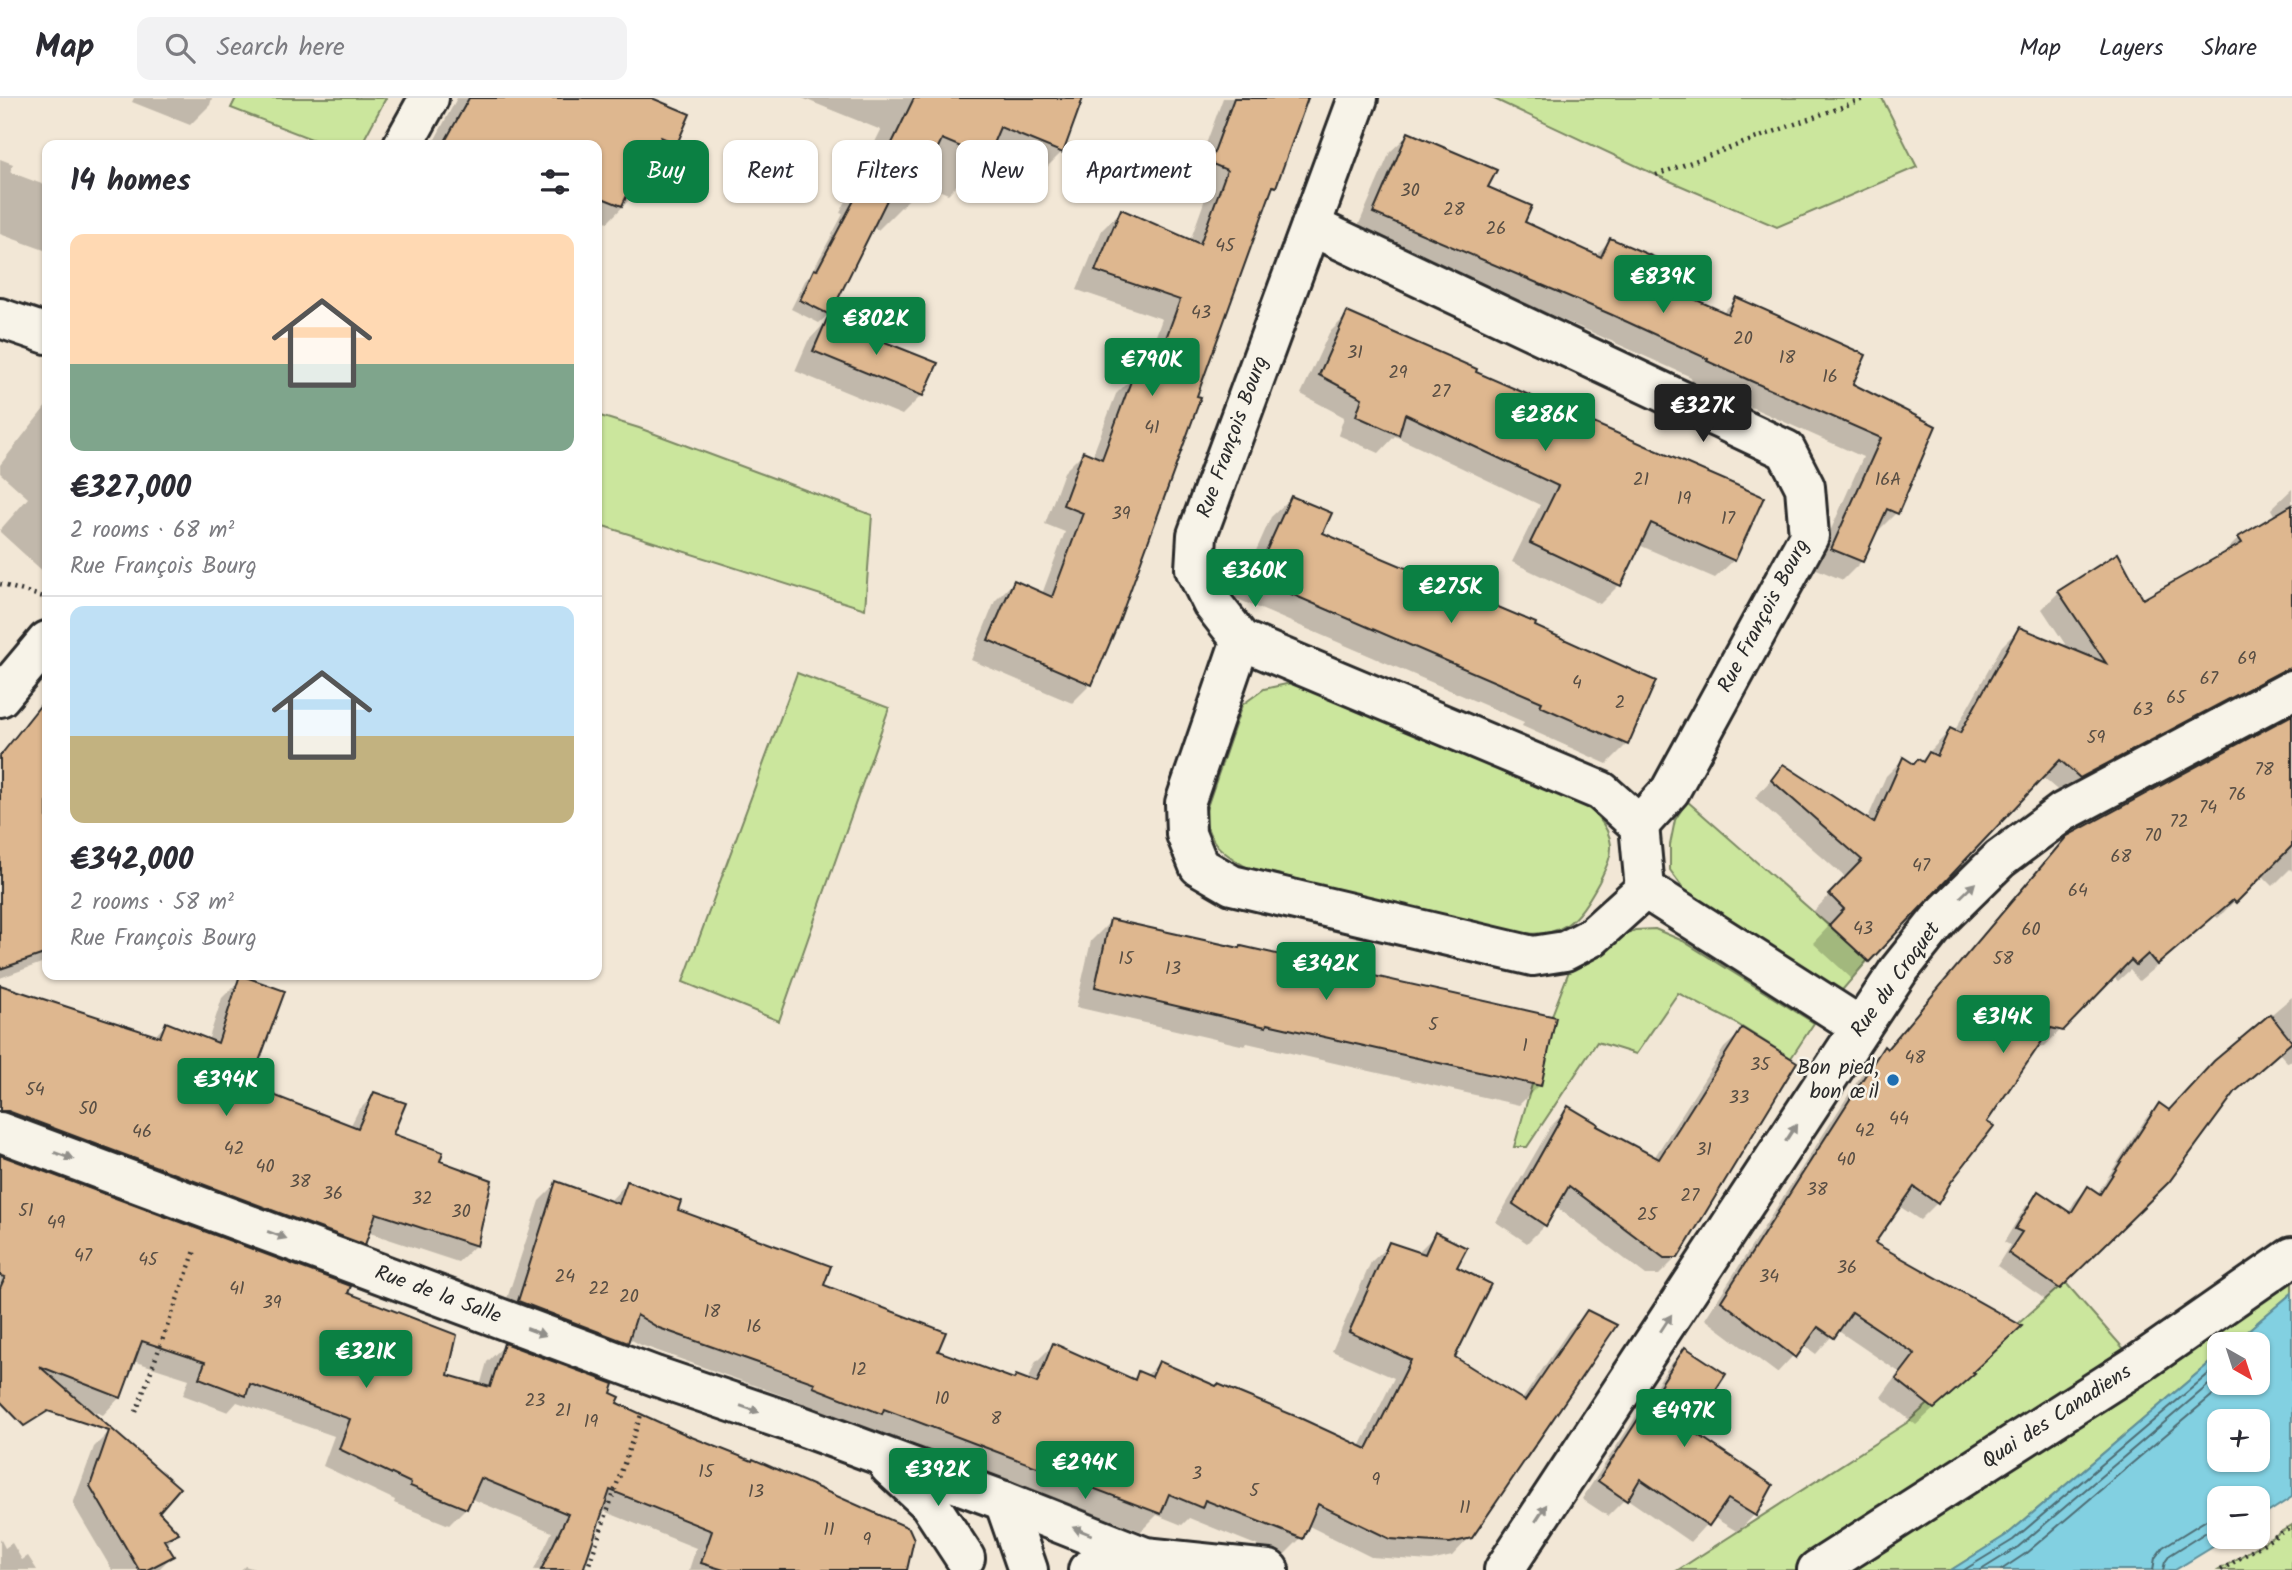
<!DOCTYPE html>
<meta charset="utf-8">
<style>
:root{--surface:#fff;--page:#f2f2f3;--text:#2b2b33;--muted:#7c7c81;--line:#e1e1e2;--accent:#0b8043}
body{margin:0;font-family:Kalam,sans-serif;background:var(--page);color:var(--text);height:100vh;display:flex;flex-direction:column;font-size:26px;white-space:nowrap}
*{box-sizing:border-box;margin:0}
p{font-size:23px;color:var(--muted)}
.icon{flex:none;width:38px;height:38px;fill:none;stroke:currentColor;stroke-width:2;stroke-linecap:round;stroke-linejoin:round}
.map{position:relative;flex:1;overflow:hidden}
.details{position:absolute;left:42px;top:42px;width:560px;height:840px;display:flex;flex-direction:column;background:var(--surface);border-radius:14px;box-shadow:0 2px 5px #0004}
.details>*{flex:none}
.hud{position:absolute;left:623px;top:42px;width:665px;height:63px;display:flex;gap:14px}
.needle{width:46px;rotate:141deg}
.buttons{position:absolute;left:2207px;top:1234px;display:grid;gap:14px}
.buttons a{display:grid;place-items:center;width:63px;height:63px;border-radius:14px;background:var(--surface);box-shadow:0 2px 5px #0004;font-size:35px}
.price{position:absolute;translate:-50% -60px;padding:0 16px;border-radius:7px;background:var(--accent);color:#fff;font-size:23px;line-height:46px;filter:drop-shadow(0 2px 4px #0008)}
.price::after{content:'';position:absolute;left:50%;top:42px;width:21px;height:16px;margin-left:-10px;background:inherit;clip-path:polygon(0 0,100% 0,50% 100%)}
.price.selected{background:#222;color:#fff}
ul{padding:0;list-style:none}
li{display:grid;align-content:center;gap:14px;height:371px;padding:0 28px}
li+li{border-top:2px solid var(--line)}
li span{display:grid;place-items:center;height:217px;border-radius:14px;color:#555}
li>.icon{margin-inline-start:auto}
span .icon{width:126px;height:126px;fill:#fffc;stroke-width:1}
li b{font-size:30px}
h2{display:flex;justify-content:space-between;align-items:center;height:84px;padding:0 28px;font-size:30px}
.chip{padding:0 24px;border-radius:14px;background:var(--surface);box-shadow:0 2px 5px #0004;font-size:24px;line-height:63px}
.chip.selected{background:var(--accent);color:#fff}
header{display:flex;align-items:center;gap:42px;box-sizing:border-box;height:98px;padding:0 35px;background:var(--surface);border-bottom:2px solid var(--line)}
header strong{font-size:33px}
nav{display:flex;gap:38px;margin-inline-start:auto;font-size:24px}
.search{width:490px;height:63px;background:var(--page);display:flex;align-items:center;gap:18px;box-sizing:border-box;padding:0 24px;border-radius:14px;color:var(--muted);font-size:26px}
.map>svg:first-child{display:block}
.green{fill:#cbe69d;stroke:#7b8864;stroke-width:2}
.water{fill:#82d0e1;stroke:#5f8e98;stroke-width:2;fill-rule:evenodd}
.shadow{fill:#0003}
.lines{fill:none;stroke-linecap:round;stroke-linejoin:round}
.shore{stroke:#4e6d74;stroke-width:2}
.building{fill:#deb78f;stroke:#2b2b2b;stroke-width:2}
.minor-casing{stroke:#2b2b2b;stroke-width:44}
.path{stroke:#2b2b2b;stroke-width:4.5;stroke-dasharray:2 5;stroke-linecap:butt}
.minor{stroke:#f7f3e8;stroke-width:38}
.oneway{fill:#918f8a}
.poi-dot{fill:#1f6fb2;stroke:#f7f3e8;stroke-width:2.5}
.labels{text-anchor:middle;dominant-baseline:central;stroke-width:5;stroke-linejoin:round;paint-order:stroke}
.number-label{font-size:18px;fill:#584e44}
.street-label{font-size:21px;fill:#2b2b2b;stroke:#f7f3e8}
.poi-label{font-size:21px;fill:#2b2b2b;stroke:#f7f3e8;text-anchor:end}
</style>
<header>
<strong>Map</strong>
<div class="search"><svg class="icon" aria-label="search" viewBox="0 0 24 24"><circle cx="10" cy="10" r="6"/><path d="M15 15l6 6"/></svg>Search here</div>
<nav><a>Map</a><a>Layers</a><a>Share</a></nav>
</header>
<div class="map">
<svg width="2292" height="1472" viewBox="0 0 2292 1472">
<rect width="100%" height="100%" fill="#f2e7d6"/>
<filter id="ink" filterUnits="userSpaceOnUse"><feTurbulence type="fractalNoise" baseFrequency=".0143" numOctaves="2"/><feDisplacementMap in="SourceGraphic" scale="14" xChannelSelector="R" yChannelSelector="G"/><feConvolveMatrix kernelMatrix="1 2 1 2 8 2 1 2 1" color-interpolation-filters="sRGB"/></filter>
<g filter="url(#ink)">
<g class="green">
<path d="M236,0H386L361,47H327L231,10Z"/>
<path d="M1492,0H1882L1917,69L1777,129L1656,77Z"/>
<path d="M597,317L639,330L872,417L865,511L597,426Z"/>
<path d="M797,575L889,610L779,923L683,884Z"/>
<path d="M1300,583L1572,697C1589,709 1609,725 1611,747C1612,760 1604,773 1599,784C1577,824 1562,842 1514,834L1246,769C1222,754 1210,747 1204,718L1242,607L1264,591Z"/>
<path d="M1687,703L1868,862L1838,897L1694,805L1670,772V747L1675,722Z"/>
<path d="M1655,831L1683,843L1814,925L1791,960L1734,924L1678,895L1636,956L1597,944L1527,1049H1514L1551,920L1571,868L1635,832Z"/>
<path d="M2292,1160V1195L2232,1246H2219V1257L2008,1436L1951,1472H1678L1908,1324L2065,1184L2138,1267Z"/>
<path d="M2292,1427V1472H2219Z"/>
</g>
<path class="water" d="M2292,1195V1399L2258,1421V1400H2219V1438L2229,1439L2175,1472H1951L2008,1436L2219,1257V1284H2258V1246H2232ZM2219,1323H2258V1362H2219Z"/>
<g class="shadow">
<path d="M134,0H212L210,7L190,27L132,4Z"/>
<path d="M457,0H648L676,45L649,71L646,70L634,97L608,124L605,123L597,131V47H432Z"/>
<path d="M802,0H1082L1062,54L1025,91L974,70L948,96L920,84L915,95L878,132L872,129L829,216L819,225L791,211L805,183L811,176L843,116L840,115L881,32Z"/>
<path d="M1223,0H1307L1274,88L1270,93L1091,586L1072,605L971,562L995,503L1014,484L1042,496L1065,434L1045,426L1064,374L1083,355L1092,359L1116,296L1135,277L1141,279L1162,221L1077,192L1102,132L1121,113L1190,143L1209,90L1192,84Z"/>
<path d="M1409,36L1486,90L1523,125L1595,158L1610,142L1656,186L1722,215L1736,201L1851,287L1934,329L1896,415L1878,433L1875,432L1862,463L1843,482L1814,470L1863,359L1690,282L1691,279L1591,234L1356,133L1390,54Z"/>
<path d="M0,61L13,66L10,74L47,88V153L0,136Z"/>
<path d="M1348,216L1473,275L1734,462L1715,480L1639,447L1619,487L1600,506L1512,464L1540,407L1395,338L1379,355L1338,337L1344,319L1301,296L1329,235Z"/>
<path d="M827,223L922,297L902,317L795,273L808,243Z"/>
<path d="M47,307V477L0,434V432L28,400L0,375V367Z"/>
<path d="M2292,391V596L2062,696L2042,679L1851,880L1813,845L1828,829L1813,814L1846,780L1755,700L1783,668L1867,722L1886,678L1903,661L1913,667L1920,664L1950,632L1954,634L2002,548L2019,531L2069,552L2042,511L2059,494L2142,504L2222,457L2239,440L2275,419L2271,411Z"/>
<path d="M1291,400L1321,435L1533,529L1627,646L1607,666L1522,628L1524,624L1235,500L1271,419Z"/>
<path d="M47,598V632L25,625Z"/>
<path d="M2292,619V773L2290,771L2273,788L2261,776L2218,820L2215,818L2139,883L2130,872L2118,883L2113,878L2044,949L2037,947L1985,1025L1937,1105L1920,1122L1899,1108L1873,1146L1973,1275L1916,1327L1881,1299L1899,1274L1837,1232L1816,1256L1803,1247L1777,1275L1705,1221L1867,968L1884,951L1886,953L2050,758L2068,740Z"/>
<path d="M17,639L47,653V808L6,795L47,829V863L0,880V656Z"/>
<path d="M1111,823L1539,987L1519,1007L1247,945L1245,948L1076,909L1091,843Z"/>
<path d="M239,883L247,989L350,1029L358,1013L375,996L391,1037L437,1064L476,1147L458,1164L367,1134L364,1146L346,1163L0,1034V888L154,939L166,926L208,943L222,900Z"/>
<path d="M2292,899V962L2288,965L2279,955L2231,996L2168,1083L2046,1202L1997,1168L2010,1147L2004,1144L2026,1108L2039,1096L2068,1115L2075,1103L2088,1090L2097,1096L2146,1020L2159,1007L2164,1020L2215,964Z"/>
<path d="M1742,933L1677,1159L1659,1177H1646L1555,1108L1545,1127L1527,1145L1496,1124L1551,1028L1569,1010L1594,1028L1654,1060L1724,950Z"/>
<path d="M0,1059L346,1196L445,1278L480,1288L487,1264L505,1247L609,1297L614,1306L905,1472H689L696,1450L601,1412L581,1472H534L552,1434L470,1400L466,1410L449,1427L394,1405L395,1402L323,1368L334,1338L237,1304L228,1314L183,1297L189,1281L133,1263L120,1299L103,1317L26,1286L0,1241Z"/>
<path d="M557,1085L609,1104L627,1085L676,1113L822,1188L936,1254L1012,1282L1016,1279L1028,1283L1035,1265L1053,1247L1131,1282L1139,1275L1146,1278L1159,1265L1360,1349L1394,1280L1332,1253L1371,1164L1390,1146L1417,1155L1436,1136L1455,1169L1453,1259L1521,1303L1569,1232L1588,1214L1470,1439L1452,1458L1431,1463L1371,1459L1307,1427L1301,1440L1283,1458L1189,1420L1182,1427L1157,1417L1141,1433L866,1329L862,1333L796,1307L798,1303L641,1247L628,1240L608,1262L500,1222L539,1103Z"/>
<path d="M1686,1251L1687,1331L1754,1417L1738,1434L1713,1419L1690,1444L1626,1400L1608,1418L1582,1401L1669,1268Z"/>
<path d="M111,1332L156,1414L177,1435L165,1447L172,1458L158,1472H112L73,1406L94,1349Z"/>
<path d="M0,1440L5,1450L12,1445L22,1462L28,1458L37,1472H0Z"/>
<path d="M245,1468L258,1472H241Z"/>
</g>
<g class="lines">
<g class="shore">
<path d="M1964,1472L2013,1442L2219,1267"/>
<path d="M1981,1472L2018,1449L2219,1278"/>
<path d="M2001,1472L2025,1456L2228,1284"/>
<path d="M2153,1472L2155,1460L2163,1449L2219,1414"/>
<path d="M2163,1472L2165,1464L2170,1457L2219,1426"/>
</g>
</g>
<g class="building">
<path d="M469,0H652L690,16L677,46L661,39L636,98L628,95L622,108L597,98V47H443Z"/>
<path d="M914,0H1083L1063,55L1000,29L987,60L942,41L916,96L876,78Z"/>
<path d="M1234,0H1308L1276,89L1273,88L1197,298L1201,299L1118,526L1092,587L988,542L1014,482L1052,499L1083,415L1063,407L1083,353L1102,361L1134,275L1151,281L1180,202L1095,173L1121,111L1200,146L1227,72L1210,65Z"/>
<path d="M1408,34L1497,72L1488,89L1532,108L1525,124L1601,159L1610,140L1668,165L1658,185L1728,216L1736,199L1866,257L1853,286L1936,328L1898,416L1887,411L1863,464L1831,451L1881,340L1751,283L1707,263L1708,261L1610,216L1373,115Z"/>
<path d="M861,89L887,102L830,217L800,202L814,171L817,172Z"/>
<path d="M1347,214L1477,271L1476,274L1764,399L1735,463L1651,425L1621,488L1530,445L1558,388L1405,316L1399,337L1356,318L1362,300L1319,277Z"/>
<path d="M827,221L938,265L923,298L813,253Z"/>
<path d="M1291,398L1332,415L1323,435L1536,525L1535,528L1656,583L1628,647L1540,608L1542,604L1254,480Z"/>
<path d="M2292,407V570L2282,573L2080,680L2060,662L1869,864L1829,827L1844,811L1829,796L1862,762L1771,682L1783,666L1874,725L1903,659L1914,666L1918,661L1923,664L1929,654L1937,658L1950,630L1960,635L2019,529L2106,565L2058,493L2118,455L2143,501L2242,445L2238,439Z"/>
<path d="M47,599V855L0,871V658Z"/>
<path d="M2292,617V748L2236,805L2233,802L2157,867L2148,856L2136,867L2131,862L2063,933L2051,930L1987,1024L1994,1028L1951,1084L1938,1106L1914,1089L1875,1145L2022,1228L1973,1274L1975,1275L1934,1311L1896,1281L1915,1256L1852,1214L1834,1240L1818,1229L1796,1260L1721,1203L1884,948L1887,951L2067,738Z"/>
<path d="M1110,821L1240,850L1241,848L1556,919L1541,988L1267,926L1266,929L1095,889Z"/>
<path d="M240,877L285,893L250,988L358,1030L374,994L406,1005L393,1036L443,1054L440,1063L492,1082L477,1148L376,1115L365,1147L8,1013H0V887L160,939L166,924L218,945Z"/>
<path d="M2270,916L2292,944L2236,993L2169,1084L2060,1191L2008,1155L2022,1134L2015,1131L2038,1093L2071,1115L2088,1088L2100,1096L2159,1005L2169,1012L2214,963Z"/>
<path d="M1742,930L1797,964L1678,1160H1664L1569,1088L1546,1128L1513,1106L1568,1008L1598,1026L1597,1028L1659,1061Z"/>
<path d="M0,1057L351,1188L348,1195L457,1237L448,1277L490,1289L504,1245L614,1286L611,1295L620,1299L617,1305L689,1338L752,1363L753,1361L909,1430L914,1441L907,1472H724L701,1465L712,1433L610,1392L583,1472H541L568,1416L481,1380L467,1411L410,1388L411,1385L339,1351L350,1321L250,1286L246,1298L199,1280L205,1264L142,1243L121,1300L39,1268L180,1390L159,1414L179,1435L164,1442L174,1458L147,1472H139L90,1388L109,1333L48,1313L24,1328L0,1303V1190L5,1179L0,1178Z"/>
<path d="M556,1083L619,1106L627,1083L681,1103L678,1112L831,1168L824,1187L946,1234L938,1253L1014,1281L1016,1277L1037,1285L1053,1245L1135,1282L1138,1273L1152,1279L1159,1263L1216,1288L1218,1286L1300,1320L1367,1351L1411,1262L1349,1234L1389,1144L1425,1156L1435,1134L1467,1150L1457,1169L1491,1186L1455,1259L1525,1303L1587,1212L1617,1227L1472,1440L1450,1445L1390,1441L1318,1406L1303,1441L1205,1402L1202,1410L1169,1396L1161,1416L884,1311L882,1316L813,1289L815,1285L659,1230L637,1217L628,1245L518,1203Z"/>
<path d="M1685,1249L1726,1276L1690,1331L1773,1387L1756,1418L1728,1401L1709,1428L1640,1381L1627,1403L1598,1383Z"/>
</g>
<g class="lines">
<defs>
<g id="minor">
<path d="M1358,0L1197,437L1195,471L1212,505L1241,542L1601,693L1639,727L1645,791"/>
<path d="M403,47L429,0"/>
<path d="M1311,128L1786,352L1805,389L1809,438L1670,693L1639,727"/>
<path d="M0,220L47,236"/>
<path d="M1241,542L1185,705L1186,736L1199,768L1232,787L1533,858L1565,853L1592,839L1645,791"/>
<path d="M0,599L47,543"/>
<path d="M1645,791L1861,929"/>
<path d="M0,1034L655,1278L796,1326L1004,1403L1145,1459L1269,1472"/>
<path d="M889,1368L929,1405L965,1460"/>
<path d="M1004,1403L1028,1472"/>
<path d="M1088,1472L1111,1463L1145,1459"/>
<path d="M1504,1472L1861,929L1899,872L1942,818L2000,761L2063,714L2292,592"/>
<path d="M1817,1472L2137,1267L2292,1159"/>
</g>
</defs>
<use href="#minor" class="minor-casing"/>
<g class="path">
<path d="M1656,77L1866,0"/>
<path d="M0,486L47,500"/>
<path d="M136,1314L196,1150"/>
<path d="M587,1472L642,1314"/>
<path d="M2221,1472L2292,1428"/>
</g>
<use href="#minor" class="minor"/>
</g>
<defs><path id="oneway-solid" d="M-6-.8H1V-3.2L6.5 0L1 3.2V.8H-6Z" transform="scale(1.75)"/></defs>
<g class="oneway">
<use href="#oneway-solid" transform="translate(1968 792) rotate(-44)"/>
<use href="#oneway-solid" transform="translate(1791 1035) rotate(-57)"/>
<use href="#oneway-solid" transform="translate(64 1058) rotate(20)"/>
<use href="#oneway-solid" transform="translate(277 1137) rotate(20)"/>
<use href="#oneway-solid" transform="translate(1666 1225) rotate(-57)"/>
<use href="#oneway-solid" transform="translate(536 1234) rotate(20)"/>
<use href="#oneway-solid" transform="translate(750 1311) rotate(19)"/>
<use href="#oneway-solid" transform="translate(1541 1415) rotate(-57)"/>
<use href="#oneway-solid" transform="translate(1082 1433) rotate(-158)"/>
</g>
</g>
<circle class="poi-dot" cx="1893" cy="982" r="7"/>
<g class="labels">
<g class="number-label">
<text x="1410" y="93">30</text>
<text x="1454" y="112">28</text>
<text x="1496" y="131">26</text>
<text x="1225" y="148">45</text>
<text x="1201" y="215">43</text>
<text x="1743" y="241">20</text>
<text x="1355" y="255">31</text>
<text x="1787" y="260">18</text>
<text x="1398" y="275">29</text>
<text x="1830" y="279">16</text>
<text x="1441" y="294">27</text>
<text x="1152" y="330">41</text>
<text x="1641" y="382">21</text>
<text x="1888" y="382">16A</text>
<text x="1684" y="401">19</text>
<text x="1121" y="416">39</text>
<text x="1728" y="421">17</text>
<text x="2247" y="561">69</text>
<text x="2209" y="581">67</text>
<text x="1577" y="585">4</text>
<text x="2176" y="600">65</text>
<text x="1620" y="605">2</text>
<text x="2143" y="612">63</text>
<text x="2096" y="640">59</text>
<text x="2264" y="672">78</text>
<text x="2237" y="697">76</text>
<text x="2208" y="710">74</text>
<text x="2179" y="724">72</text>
<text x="2153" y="738">70</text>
<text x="2121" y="759">68</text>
<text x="1921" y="768">47</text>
<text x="2078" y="793">64</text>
<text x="1863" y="831">43</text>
<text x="2031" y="832">60</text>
<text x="1126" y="861">15</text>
<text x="2003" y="861">58</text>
<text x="1173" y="871">13</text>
<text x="1433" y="927">5</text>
<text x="1525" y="948">1</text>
<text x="1915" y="960">48</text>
<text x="1760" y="967">35</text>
<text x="35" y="992">54</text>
<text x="1739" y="1000">33</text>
<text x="88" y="1011">50</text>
<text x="1899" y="1021">44</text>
<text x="1865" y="1033">42</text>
<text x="142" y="1034">46</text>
<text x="234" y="1051">42</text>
<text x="1704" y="1052">31</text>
<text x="1846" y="1062">40</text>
<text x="265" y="1069">40</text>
<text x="300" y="1084">38</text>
<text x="1817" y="1092">38</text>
<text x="333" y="1096">36</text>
<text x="1690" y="1098">27</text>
<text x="422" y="1101">32</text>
<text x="26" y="1113">51</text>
<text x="461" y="1114">30</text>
<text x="1647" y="1117">25</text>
<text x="56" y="1125">49</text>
<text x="83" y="1158">47</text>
<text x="148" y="1162">45</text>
<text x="1847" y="1170">36</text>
<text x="565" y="1179">24</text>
<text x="1769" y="1179">34</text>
<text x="237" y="1191">41</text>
<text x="599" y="1191">22</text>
<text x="629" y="1199">20</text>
<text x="272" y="1205">39</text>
<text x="712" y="1214">18</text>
<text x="754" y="1229">16</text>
<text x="859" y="1272">12</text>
<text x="942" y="1301">10</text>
<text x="535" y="1303">23</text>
<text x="563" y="1313">21</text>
<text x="996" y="1321">8</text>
<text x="591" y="1324">19</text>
<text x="706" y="1374">15</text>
<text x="1197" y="1376">3</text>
<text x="1376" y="1382">9</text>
<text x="1254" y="1393">5</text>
<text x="756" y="1394">13</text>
<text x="1465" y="1410">11</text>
<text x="829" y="1432">11</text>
<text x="867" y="1442">9</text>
</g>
<g class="street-label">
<text transform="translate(1233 339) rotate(-70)">Rue François Bourg</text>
<text transform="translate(1764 518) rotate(-62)">Rue François Bourg</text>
<text transform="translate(1896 882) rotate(-54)">Rue du Croquet</text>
<text transform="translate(438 1197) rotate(20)">Rue de la Salle</text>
<text transform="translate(2057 1319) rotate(-33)">Quai des Canadiens</text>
</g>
<g class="poi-label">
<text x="1879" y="970">Bon pied,<tspan x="1879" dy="24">bon œil</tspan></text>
</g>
</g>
</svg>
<div class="buttons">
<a><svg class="needle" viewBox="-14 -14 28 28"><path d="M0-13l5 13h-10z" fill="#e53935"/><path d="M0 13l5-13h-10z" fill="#7c7c81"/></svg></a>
<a>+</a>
<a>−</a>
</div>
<b class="price" style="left:1663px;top:217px">€839K</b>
<b class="price" style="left:876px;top:259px">€802K</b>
<b class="price" style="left:1152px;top:300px">€790K</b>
<b class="price selected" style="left:1703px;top:346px">€327K</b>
<b class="price" style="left:1545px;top:355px">€286K</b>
<b class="price" style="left:1255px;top:511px">€360K</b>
<b class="price" style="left:1451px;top:527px">€275K</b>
<b class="price" style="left:1326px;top:904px">€342K</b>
<b class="price" style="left:2003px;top:957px">€314K</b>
<b class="price" style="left:226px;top:1020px">€394K</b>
<b class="price" style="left:366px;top:1292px">€321K</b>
<b class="price" style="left:1684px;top:1351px">€497K</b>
<b class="price" style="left:1085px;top:1403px">€294K</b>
<b class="price" style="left:938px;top:1410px">€392K</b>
<div class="hud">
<a class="chip selected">Buy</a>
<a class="chip">Rent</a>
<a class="chip">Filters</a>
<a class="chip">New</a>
<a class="chip">Apartment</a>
</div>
<section class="details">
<h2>14 homes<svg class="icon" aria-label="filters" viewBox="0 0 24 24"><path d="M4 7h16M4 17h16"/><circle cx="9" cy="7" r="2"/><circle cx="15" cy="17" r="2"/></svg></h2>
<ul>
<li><span style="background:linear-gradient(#ffd9b3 60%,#7fa58c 0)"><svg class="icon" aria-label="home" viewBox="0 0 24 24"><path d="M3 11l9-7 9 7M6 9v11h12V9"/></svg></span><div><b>€327,000</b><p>2 rooms · 68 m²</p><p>Rue François Bourg</p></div></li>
<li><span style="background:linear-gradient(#bfe0f5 60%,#c2b280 0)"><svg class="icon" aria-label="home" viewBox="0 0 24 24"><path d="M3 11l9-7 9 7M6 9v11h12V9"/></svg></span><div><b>€342,000</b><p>2 rooms · 58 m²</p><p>Rue François Bourg</p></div></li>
</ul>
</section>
</div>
